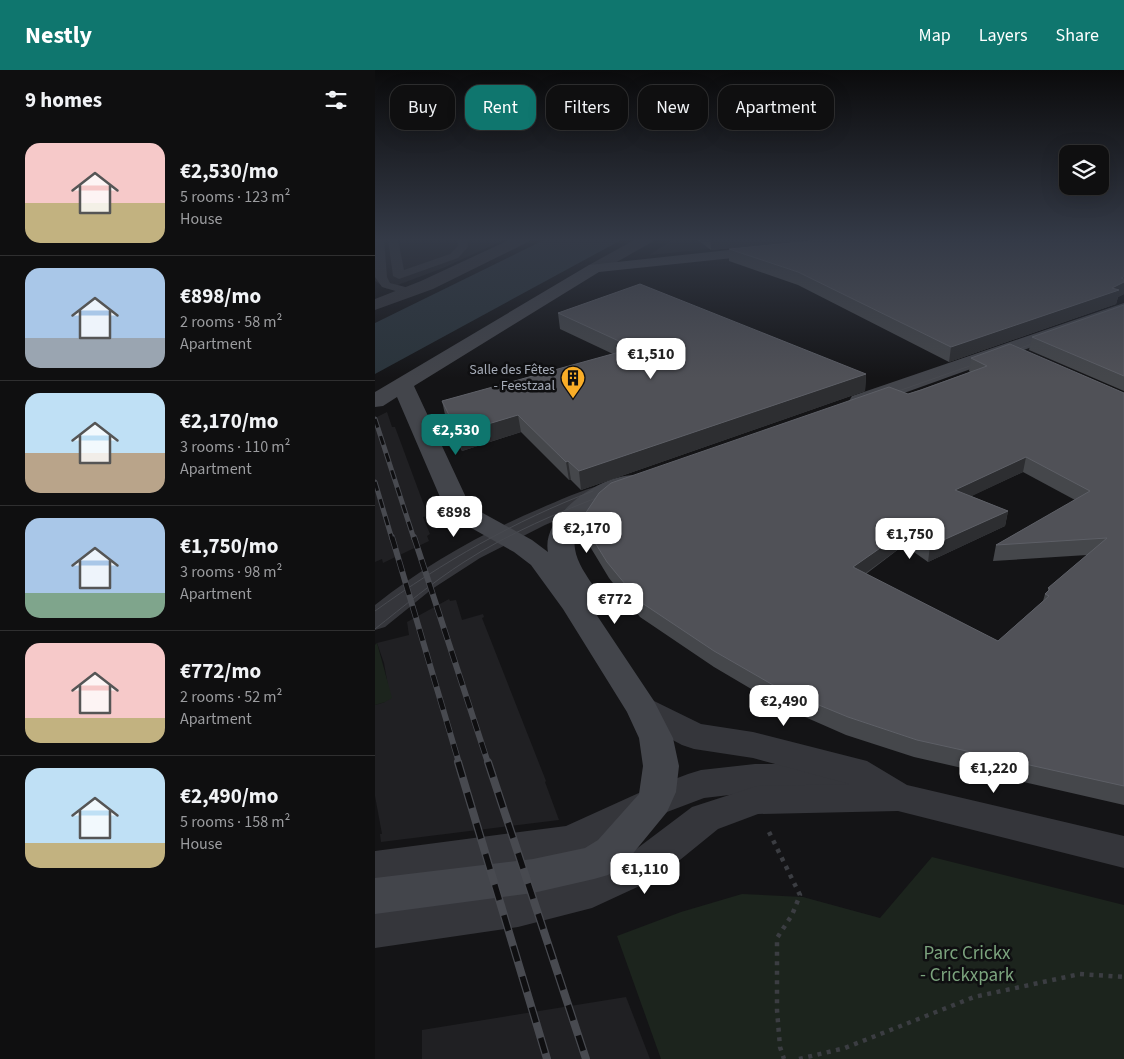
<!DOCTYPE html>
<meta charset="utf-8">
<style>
:root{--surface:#0f0f10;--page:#181819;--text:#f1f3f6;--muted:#9b9c9f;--line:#2f2f30;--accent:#0f766e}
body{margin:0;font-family:"Source Sans 3",sans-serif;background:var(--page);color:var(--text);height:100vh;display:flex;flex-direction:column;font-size:19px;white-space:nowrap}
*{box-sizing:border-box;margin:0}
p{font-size:16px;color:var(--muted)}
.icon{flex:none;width:28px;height:28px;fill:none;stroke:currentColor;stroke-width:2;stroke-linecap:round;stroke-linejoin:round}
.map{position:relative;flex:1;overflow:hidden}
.panel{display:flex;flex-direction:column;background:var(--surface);width:375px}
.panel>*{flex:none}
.guide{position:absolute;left:15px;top:15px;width:475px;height:45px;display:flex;gap:10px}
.controls{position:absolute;left:684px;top:75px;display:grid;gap:10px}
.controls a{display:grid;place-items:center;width:50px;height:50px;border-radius:10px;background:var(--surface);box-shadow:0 5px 20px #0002,0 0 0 1px var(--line);font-size:25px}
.price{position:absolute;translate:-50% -42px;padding:0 11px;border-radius:10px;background:#fff;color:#222;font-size:16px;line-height:32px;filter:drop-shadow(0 1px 2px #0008)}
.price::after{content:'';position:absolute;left:50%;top:30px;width:15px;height:11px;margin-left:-8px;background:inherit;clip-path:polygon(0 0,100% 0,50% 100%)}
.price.selected{background:var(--accent);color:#fff}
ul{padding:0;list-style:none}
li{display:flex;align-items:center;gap:15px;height:125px;padding:0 25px}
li+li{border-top:1px solid var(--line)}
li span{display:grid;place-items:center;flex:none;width:140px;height:100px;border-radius:15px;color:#555}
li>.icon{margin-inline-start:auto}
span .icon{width:60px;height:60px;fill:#fffc;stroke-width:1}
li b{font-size:21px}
h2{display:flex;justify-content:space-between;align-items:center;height:60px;padding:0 25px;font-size:21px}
.pill{padding:0 18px;border-radius:15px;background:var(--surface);box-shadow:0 5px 20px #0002,0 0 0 1px var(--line);font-size:18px;line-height:45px}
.pill.selected{background:var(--accent);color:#fff}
header{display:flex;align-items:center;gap:30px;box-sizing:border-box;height:70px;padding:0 25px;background:var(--accent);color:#fff}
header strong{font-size:24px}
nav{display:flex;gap:28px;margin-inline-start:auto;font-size:18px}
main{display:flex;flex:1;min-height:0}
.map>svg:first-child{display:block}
.built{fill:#202023}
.green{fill:#1c241d}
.water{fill:#2a343b}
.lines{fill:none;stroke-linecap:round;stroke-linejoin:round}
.path{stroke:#3b3d42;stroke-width:4.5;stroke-dasharray:4 5.5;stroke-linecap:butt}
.service{fill:#35363b;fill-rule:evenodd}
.minor{fill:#35363b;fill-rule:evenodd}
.tertiary{fill:#35363b;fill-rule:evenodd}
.secondary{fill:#43454b;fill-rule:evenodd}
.tram{stroke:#484a50;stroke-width:1}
.rail-far2-casing{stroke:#484a50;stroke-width:5}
.rail-far1-casing{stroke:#484a50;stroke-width:6}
.rail-casing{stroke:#484a50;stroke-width:8}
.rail-far2{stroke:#0f0f11;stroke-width:3;stroke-dasharray:9;stroke-linecap:butt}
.rail-far1{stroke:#0f0f11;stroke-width:4.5;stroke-dasharray:12;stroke-linecap:butt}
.rail{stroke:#0f0f11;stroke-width:5.5;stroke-dasharray:16;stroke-linecap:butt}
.wall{fill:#45474b;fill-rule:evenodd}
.shaded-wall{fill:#2d2e31}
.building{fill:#505157;stroke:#5d5f66;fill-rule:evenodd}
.labels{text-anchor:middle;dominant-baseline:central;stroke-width:5;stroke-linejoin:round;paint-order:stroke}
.far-poi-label{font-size:14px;fill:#a5abb7;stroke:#0f0f11;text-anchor:end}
.near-park-label{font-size:19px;fill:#7ba37d;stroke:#0f0f11}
</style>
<header>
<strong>Nestly</strong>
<nav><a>Map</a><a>Layers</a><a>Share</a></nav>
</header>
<main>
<section class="panel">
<h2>9 homes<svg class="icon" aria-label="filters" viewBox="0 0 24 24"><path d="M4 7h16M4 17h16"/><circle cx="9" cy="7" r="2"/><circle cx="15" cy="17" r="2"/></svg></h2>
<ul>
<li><span style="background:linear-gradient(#f6c9c9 60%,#c2b280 0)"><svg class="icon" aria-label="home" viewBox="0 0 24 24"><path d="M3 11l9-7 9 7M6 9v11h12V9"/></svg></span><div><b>€2,530/mo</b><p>5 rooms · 123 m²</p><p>House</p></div></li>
<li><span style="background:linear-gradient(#a9c7e8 70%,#9aa5b1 0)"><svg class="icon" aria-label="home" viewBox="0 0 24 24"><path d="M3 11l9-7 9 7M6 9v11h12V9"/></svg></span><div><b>€898/mo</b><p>2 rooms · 58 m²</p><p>Apartment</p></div></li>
<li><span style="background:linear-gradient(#bfe0f5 60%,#b9a48a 0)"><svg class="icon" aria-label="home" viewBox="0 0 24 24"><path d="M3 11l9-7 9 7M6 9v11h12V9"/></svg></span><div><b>€2,170/mo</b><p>3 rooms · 110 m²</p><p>Apartment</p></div></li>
<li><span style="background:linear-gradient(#a9c7e8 75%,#7fa58c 0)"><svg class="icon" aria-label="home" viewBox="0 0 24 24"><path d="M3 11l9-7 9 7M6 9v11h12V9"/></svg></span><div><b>€1,750/mo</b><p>3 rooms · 98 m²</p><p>Apartment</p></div></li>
<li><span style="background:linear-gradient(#f6c9c9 75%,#c2b280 0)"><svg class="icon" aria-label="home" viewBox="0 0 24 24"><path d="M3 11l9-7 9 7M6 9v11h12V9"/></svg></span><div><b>€772/mo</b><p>2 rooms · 52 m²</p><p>Apartment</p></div></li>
<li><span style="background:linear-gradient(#bfe0f5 75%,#c2b280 0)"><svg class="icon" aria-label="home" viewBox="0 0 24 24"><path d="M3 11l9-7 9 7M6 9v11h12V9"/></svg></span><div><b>€2,490/mo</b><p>5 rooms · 158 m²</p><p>House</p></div></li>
</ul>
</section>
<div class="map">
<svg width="749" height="989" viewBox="0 0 749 989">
<rect width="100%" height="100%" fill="#141416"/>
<g class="built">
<path d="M0,169H131L68,198L12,219L0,211Z"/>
<path d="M299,169H439L274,185Z"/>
<path d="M12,342L17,357H20L53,446L48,447L55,464L52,466L54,471L8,493L7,489L0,492V348Z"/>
<path d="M74,529L75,531L81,530L87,550L108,544L109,547L107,548L171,711L170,712L184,750L6,772L5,764H7L0,726V635L10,632L13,616L9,593L2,573L34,565L32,552Z"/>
<path d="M251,927L275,989H47V960Z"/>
</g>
<g class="green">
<path d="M2,573L17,628L10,632L0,635V575Z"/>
<path d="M557,787L749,835V989H286L242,866L306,842L367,824L428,827L505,848Z"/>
</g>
<path class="water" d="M171,169H248L0,304V253Z"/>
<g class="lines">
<g class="path">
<path d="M394,762L425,825L417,845L402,868V940L405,977L409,989"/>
<path d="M424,989L470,978L599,927L705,904L749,907"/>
</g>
<g class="service">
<path d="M0,169H9L12,207L15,213L38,219L40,221L38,223L34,225L7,217L0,207Z"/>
<path d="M13,169H23L29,200L75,184L83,176L82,169H92L93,177L83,188L24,209L18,206Z"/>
</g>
<g class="minor">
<path d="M261,169H280L277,172L226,201H214L212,198L214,195Z"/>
<path d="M228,415L237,417L240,422L237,427L170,455L105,488L57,519L10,557L0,560V535C50,495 105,464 164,439C185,430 206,420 228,415Z"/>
<path d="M380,694H430L510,712L515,722L510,732L497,736L430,722H380L329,728L292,742L196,787L0,815V781L191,756L266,722L313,704L326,700Z"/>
</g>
<g class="tertiary">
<path d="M136,169H156L153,172L58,219L0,240V229L46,211Z"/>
<path d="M267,627L279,631L326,654L378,662L492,691L532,715L749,766V798L523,741L383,744L343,759L284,807L217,838L143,857L0,878V840L143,821L210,805L256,783L317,737L382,716L474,714L378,688L319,679L307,675L255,647L251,639L255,631Z"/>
</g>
<g class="secondary">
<path d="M391,176L397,178L399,181L397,184L224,202L39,316L95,436L157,470L173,482C165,443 235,398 268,406L271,411L268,416C241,426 194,443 200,479C202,493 212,506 219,517L213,532L279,631L298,668L304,696L301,722L292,742L251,792L233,805L219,809L158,823L0,844V808L158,789L210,778L223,770L264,724L268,696L264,668L252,642L188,539L156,495L139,482L75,446L71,441L22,327L8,336L0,337V322L214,195Z"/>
<path d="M749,233V244L493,336L485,337L477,336L474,331L477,326Z"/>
</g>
<g class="tram">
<path d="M632,283L668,270"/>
<path d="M512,325L609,291"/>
<path d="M0,541C68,492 139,451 218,421"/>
<path d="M0,559C29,536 58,512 89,492C134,463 184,442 234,423"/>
</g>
<defs>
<g id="rail-far2">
<path d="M0,349L39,469"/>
<path d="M0,412L17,469"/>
</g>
<g id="rail-far1">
<path d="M17,467L84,693"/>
<path d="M39,467L113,693"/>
</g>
<g id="rail">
<path d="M83,692L172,989"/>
<path d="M113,692L211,989"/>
</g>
</defs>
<use href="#rail-far2" class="rail-far2-casing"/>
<use href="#rail-far1" class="rail-far1-casing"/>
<use href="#rail" class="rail-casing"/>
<use href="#rail-far2" class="rail-far2"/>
<use href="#rail-far1" class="rail-far1"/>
<use href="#rail" class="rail"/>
</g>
<g class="wall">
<path d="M321,169H442L336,180Z"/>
<path d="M354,179L749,224L743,227L741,234L574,292L423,215L354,191Z"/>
<path d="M749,235V321L654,280L657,267Z"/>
<path d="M183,243L491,304L490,321L206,420L196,410H194L146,362L87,381L71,349L67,331L238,284L185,259Z"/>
<path d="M596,288L749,323V735L539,687L471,665L405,636L339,597L265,547L234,508L208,465L206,450L533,324L595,302L594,301ZM648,402L700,430L621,475L618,491L712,485L673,518V521L670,524L668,531L623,571L491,504L529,475L553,492L630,456L633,441L596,426Z"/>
</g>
<g class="shaded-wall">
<path d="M336,169H442L336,180Z"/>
<path d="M749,207V224L743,227L741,234L574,292L576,277L737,218L746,208Z"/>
<path d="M491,304L490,321L206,420L204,401Z"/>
<path d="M143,345L146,362L87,381L83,363Z"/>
<path d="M651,387L648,402L578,435L580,420Z"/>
<path d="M193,391L196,410H194L191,392Z"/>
<path d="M633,441L630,456L553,492L555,476Z"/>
<path d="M531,460L529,475L477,513L478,497Z"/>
</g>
<g class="building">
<path d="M454,169H749V207L746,208L749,209V212L737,218L744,220L576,277L423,202L354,179Z"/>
<path d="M265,214L491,304L204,401L193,391L191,392L143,345L83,363L67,331L259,278L183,243Z"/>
<path d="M749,235V306L657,267Z"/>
<path d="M635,274L749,323V716L542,670L473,647L405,619L339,581L264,531L232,492L206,450L224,423L236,413L514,317L533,324L546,320L612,296L596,288ZM651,387L715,421L621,475L732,468L673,518L675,519L670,524L674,526L623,571L478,497L531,460L555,476L633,441L580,420Z"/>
</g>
<linearGradient id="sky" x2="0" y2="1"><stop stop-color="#0b0b0c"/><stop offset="0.55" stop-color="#343a47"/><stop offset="1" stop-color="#343a47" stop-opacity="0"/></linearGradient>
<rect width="749" height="308" fill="url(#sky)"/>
<defs>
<symbol id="building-pin" viewBox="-11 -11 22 30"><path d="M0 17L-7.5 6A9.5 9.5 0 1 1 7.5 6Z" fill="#faae28" stroke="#0f0f11"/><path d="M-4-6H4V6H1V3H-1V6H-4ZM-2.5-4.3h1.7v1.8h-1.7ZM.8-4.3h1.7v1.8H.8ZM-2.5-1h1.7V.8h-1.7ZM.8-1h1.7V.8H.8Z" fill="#111"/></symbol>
</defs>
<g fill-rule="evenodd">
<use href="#building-pin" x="184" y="294" width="28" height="38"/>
</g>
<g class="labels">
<g class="far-poi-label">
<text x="180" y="300">Salle des Fêtes<tspan x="180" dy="16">- Feestzaal</tspan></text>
</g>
<g class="near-park-label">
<text x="592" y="883">Parc Crickx<tspan x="592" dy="22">- Crickxpark</tspan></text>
</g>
</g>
</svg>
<div class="controls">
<a><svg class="icon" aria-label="layers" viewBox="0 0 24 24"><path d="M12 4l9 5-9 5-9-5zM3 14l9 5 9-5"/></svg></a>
</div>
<b class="price" style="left:276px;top:310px">€1,510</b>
<b class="price selected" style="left:81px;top:386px">€2,530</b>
<b class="price" style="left:79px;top:468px">€898</b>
<b class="price" style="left:212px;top:484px">€2,170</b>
<b class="price" style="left:535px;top:490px">€1,750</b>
<b class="price" style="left:240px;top:555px">€772</b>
<b class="price" style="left:409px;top:657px">€2,490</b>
<b class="price" style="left:619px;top:724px">€1,220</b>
<b class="price" style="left:270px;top:825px">€1,110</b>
<div class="guide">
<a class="pill">Buy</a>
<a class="pill selected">Rent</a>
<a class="pill">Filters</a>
<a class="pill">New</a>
<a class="pill">Apartment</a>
</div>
</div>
</main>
